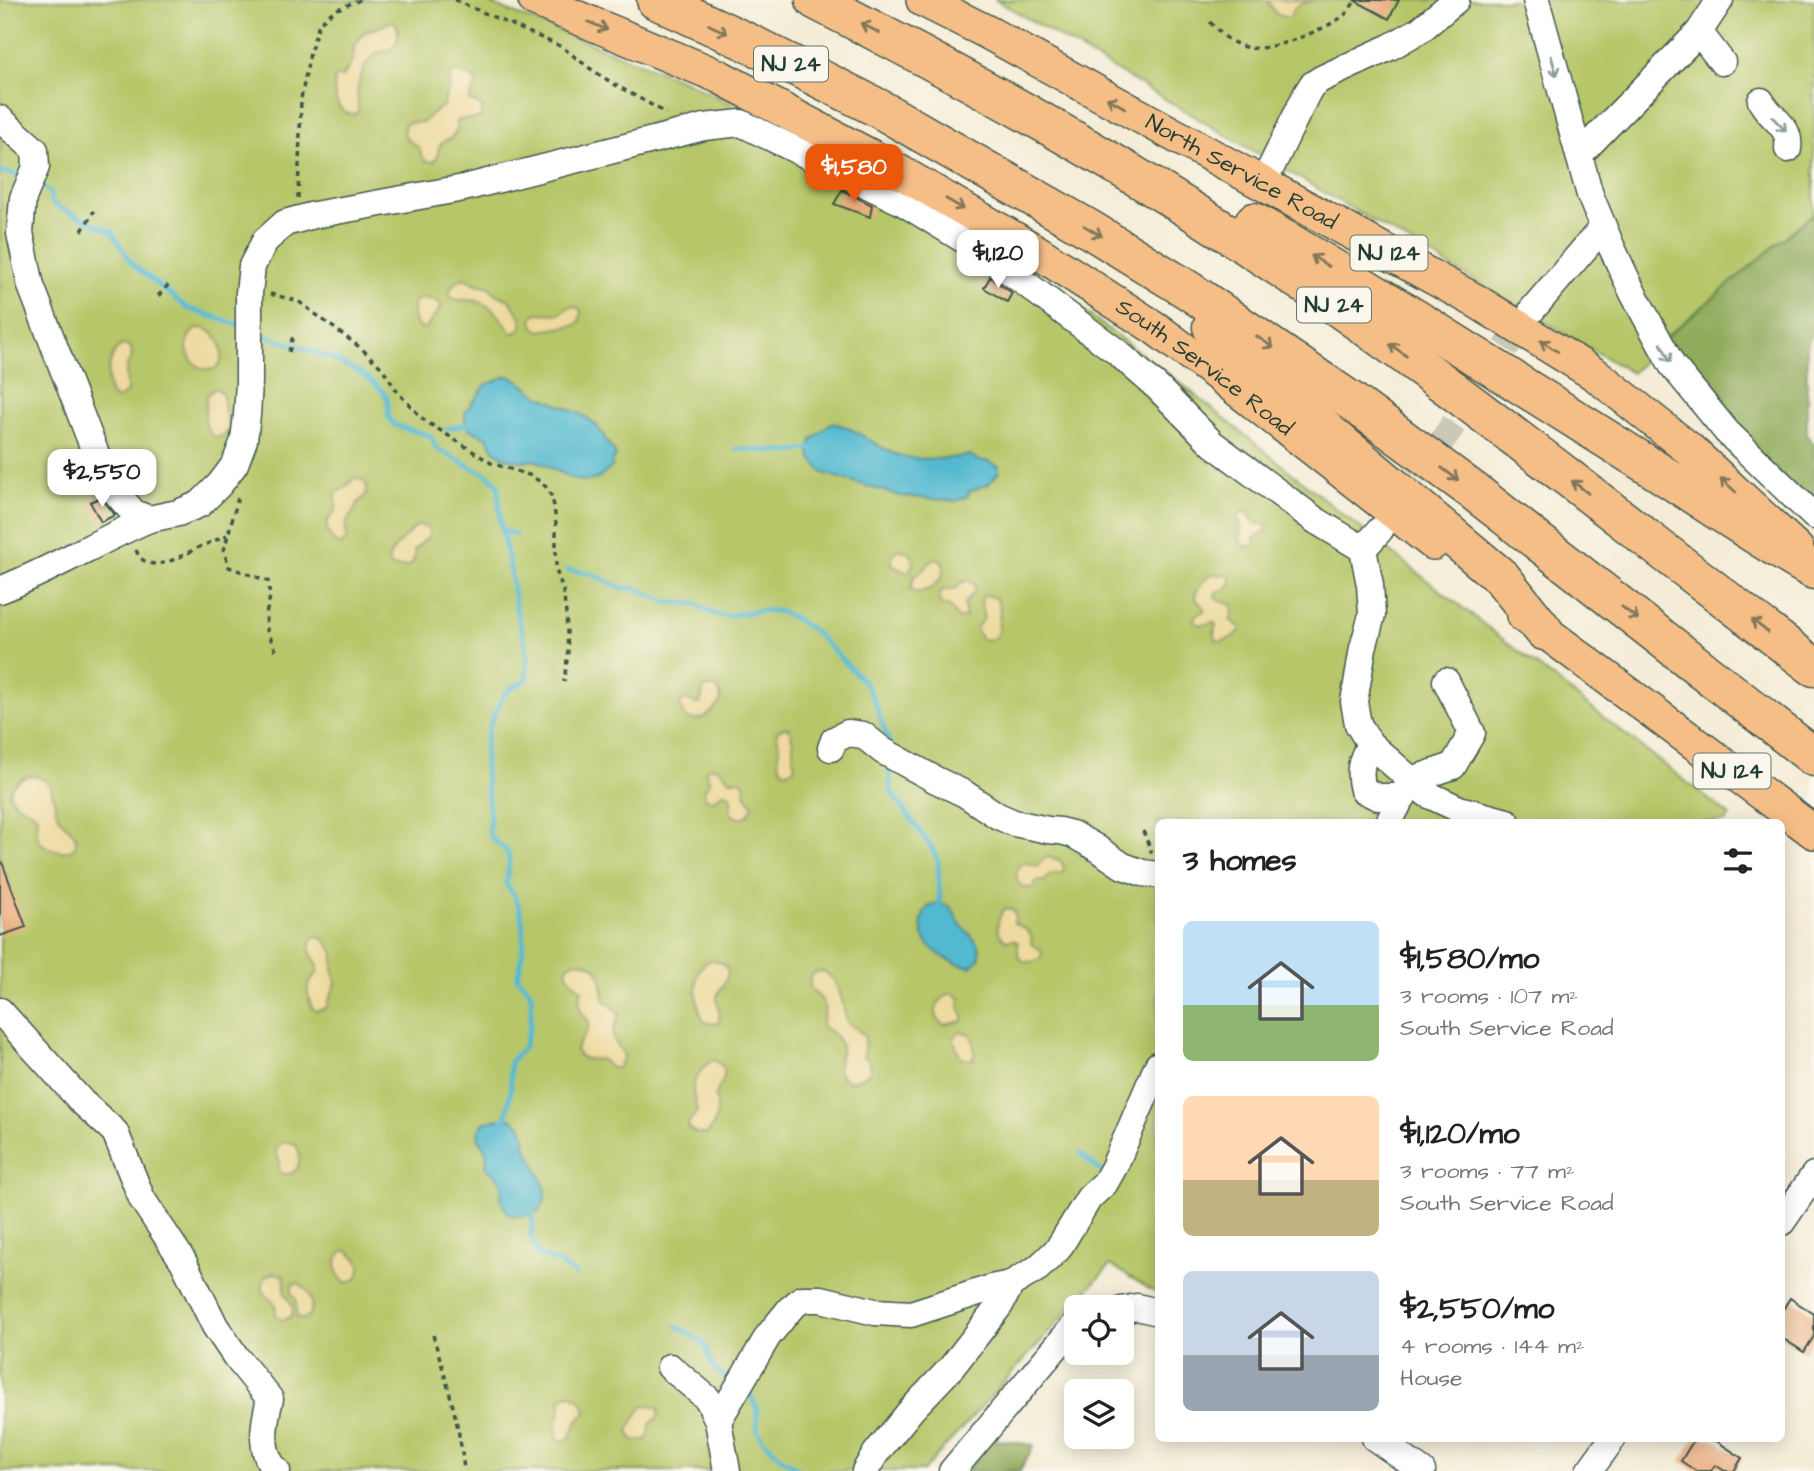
<!DOCTYPE html>
<meta charset="utf-8">
<style>
:root{--surface:#fff;--page:#f6f6f6;--text:#222;--muted:#767676;--accent:#ea580c}
body{margin:0;font-family:"Architects Daughter",sans-serif;background:var(--page);color:var(--text);height:100vh;display:flex;flex-direction:column;font-size:26px;white-space:nowrap}
*{box-sizing:border-box;margin:0}
p{font-size:23px;color:var(--muted)}
.icon{flex:none;width:38px;height:38px;fill:none;stroke:currentColor;stroke-width:2;stroke-linecap:round;stroke-linejoin:round}
.map{position:relative;flex:1;overflow:hidden}
.sheet{position:absolute;left:1155px;top:819px;width:630px;height:623px;display:flex;flex-direction:column;background:var(--surface);border-radius:10px;box-shadow:0 4px 18px #0003}
.sheet>*{flex:none}
.buttons{position:absolute;left:1064px;top:1295px;display:grid;gap:14px}
.buttons a{display:grid;place-items:center;width:70px;height:70px;border-radius:10px;background:var(--surface);box-shadow:0 4px 18px #0003;font-size:35px}
.price{position:absolute;translate:-50% -60px;padding:0 16px;border-radius:14px;background:#fff;color:#222;font-size:23px;line-height:46px;filter:drop-shadow(0 2px 4px #0008)}
.price::after{content:'';position:absolute;left:50%;top:42px;width:21px;height:16px;margin-left:-10px;background:inherit;clip-path:polygon(0 0,100% 0,50% 100%)}
.price.active{background:var(--accent);color:#fff}
ul{padding:0;list-style:none}
li{display:flex;align-items:center;gap:21px;height:175px;padding:0 28px}
li span{display:grid;place-items:center;flex:none;width:196px;height:140px;border-radius:10px;color:#555}
li>.icon{margin-inline-start:auto}
span .icon{width:84px;height:84px;fill:#fffc;stroke-width:1}
li b{font-size:30px}
h2{display:flex;justify-content:space-between;align-items:center;height:84px;padding:0 28px;font-size:30px}
.map>svg:first-child{display:block}
.green{fill:#b6c668;stroke:#6a824e;stroke-width:2}
.forest{fill:#90ab5c;stroke:#587448;stroke-width:2}
.sand{fill:#eeda9e;stroke:#868c69;stroke-width:2}
.water{fill:#52b9d0;stroke:#387b82;stroke-width:2}
.lines{fill:none;stroke-linecap:round;stroke-linejoin:round}
.stream{stroke:#52b9d0;stroke-width:5}
.building{fill:#ecad7f}
.minor-tunnel{stroke:#c9c9b6;stroke-width:26;stroke-dasharray:26 13;stroke-linecap:butt}
.minor-casing{stroke:#3f574c;stroke-width:29}
.major-casing{stroke:#3f574c;stroke-width:36}
.highway-casing{stroke:#3f574c;stroke-width:41}
.path{stroke:#3f574c;stroke-width:3.5;stroke-dasharray:5 5;stroke-linecap:butt}
.minor{stroke:#fff;stroke-width:26}
.major{stroke:#f6be87;stroke-width:33}
.highway{stroke:#f6be87;stroke-width:38}
.oneway{stroke:#807759}
.oneway2{stroke:#8f9e9a}
.labels{text-anchor:middle;dominant-baseline:central;stroke-width:7;stroke-linejoin:round;paint-order:stroke}
.shield{fill:#fbf7ec;stroke:#61756b;stroke-width:2}
.shield-label{font-size:21px;font-weight:bold;fill:#1f3d34}
.street-label{font-size:23px;fill:#1f3d34;stroke:#fbf7ec}
</style>
<div class="map">
<svg width="1814" height="1471" viewBox="0 0 1814 1471">
<rect width="100%" height="100%" fill="#fbf7ec"/>
<filter id="ink" filterUnits="userSpaceOnUse"><feTurbulence type="fractalNoise" baseFrequency=".0143" numOctaves="2"/><feDisplacementMap in="SourceGraphic" scale="14" xChannelSelector="R" yChannelSelector="G"/><feConvolveMatrix kernelMatrix="1 2 1 2 8 2 1 2 1" color-interpolation-filters="sRGB"/></filter>
<filter id="wash" filterUnits="userSpaceOnUse"><feTurbulence type="fractalNoise" baseFrequency=".00686" numOctaves="4" result="noise"/><feDisplacementMap in="SourceGraphic" scale="28" xChannelSelector="R" yChannelSelector="G"/><feGaussianBlur stdDeviation="1.57" result="paint"/><feColorMatrix in="noise" values="0 0 0 0 0 0 0 0 0 0 0 0 0 0 0 0 0 1.4 0 .05"/><feComposite in="paint" operator="in"/></filter>
<g filter="url(#wash)">
<rect width="100%" height="100%" fill="#f4ecd6"/>
<g class="green">
<path d="M0,0H481L685,81L787,130L882,179L1027,268L1184,386L1350,520L1730,816L1725,822H1158V1294L1110,1265L923,1471H0Z"/>
<path d="M996,0H1814V213L1663,340L1632,373Z"/>
</g>
<g class="forest">
<path d="M1814,213V332L1807,342V435L1814,444V509L1743,438L1663,340Z"/>
<path d="M993,1439L1034,1445L1020,1471H966Z"/>
</g>
<g class="sand">
<path d="M1267,0H1316C1302,4 1296,1 1290,17L1287,18L1276,14Z"/>
<path d="M391,21L395,22C399,29 400,42 392,48C387,51 381,50 376,54C360,66 354,92 359,110L354,115C335,113 333,94 335,77H343L353,59L354,46L364,33L369,30L380,27Z"/>
<path d="M457,71L475,79L476,84L469,100L483,107L481,117C473,120 465,118 456,121L457,130L450,139C438,141 439,150 436,160L431,162L424,160L419,148L407,139L403,130L406,123L424,122L430,115L444,105L445,99L450,87V76Z"/>
<path d="M464,278L479,285L488,286L496,294L509,300L521,317L522,326L516,333L511,332C502,319 493,305 476,301C468,299 461,301 453,299L449,292L453,285Z"/>
<path d="M421,298L439,302L441,307L426,328H420C412,321 412,312 414,302Z"/>
<path d="M571,306L579,308L581,312L580,321L576,325L540,331L534,327L532,319L536,313L559,314Z"/>
<path d="M199,328C212,328 222,340 222,354C220,385 180,365 188,339C190,333 193,330 199,328Z"/>
<path d="M122,345L129,346L132,350L131,359L126,367L127,392C103,418 102,356 122,345Z"/>
<path d="M214,389H218C226,397 223,402 225,412C227,419 229,423 228,431L223,436L215,437C201,427 205,410 207,395Z"/>
<path d="M354,478C366,479 368,485 366,495L357,504C355,512 348,517 346,525C344,535 352,538 340,545C331,542 324,529 328,520C329,519 335,512 336,511V493L348,485Z"/>
<path d="M1243,512H1247L1255,523L1265,524L1267,528L1266,532L1254,538L1255,544L1251,547L1242,545L1240,541L1241,527L1237,516Z"/>
<path d="M418,525L428,528L429,536L414,550L415,557L411,565L404,567H392C391,565 389,564 389,562C386,553 411,531 418,525Z"/>
<path d="M900,549L911,554L913,562L911,570L905,572L894,566L892,562L893,553Z"/>
<path d="M936,558L942,561C948,579 931,592 914,592L911,588L914,576C926,571 927,562 936,558Z"/>
<path d="M1212,574L1226,575L1231,578C1231,589 1225,589 1216,592L1215,597L1217,600L1232,605L1233,613L1230,620L1240,627V631C1235,637 1225,642 1217,641L1214,634L1216,624L1213,622C1206,624 1201,627 1194,621L1195,616L1204,611V608L1196,599L1195,595L1203,581Z"/>
<path d="M967,580L974,584L975,591L964,604L966,617L958,619L951,608L941,604L939,597L943,590L957,588L961,583Z"/>
<path d="M986,595L996,598C1001,607 1000,612 999,621C998,634 998,642 982,639L976,631L977,627L984,618L981,605L982,597Z"/>
<path d="M708,687C718,686 722,692 720,702C712,713 701,724 686,718L680,706L682,701L687,699L696,704H700L704,688Z"/>
<path d="M785,727L790,729L793,743V759L795,767C781,780 778,762 778,752C783,745 775,739 777,731Z"/>
<path d="M712,767L718,768L730,780H740L744,783L746,796L753,805L748,815L742,818L735,817L730,812L732,797C723,788 720,796 712,801L705,797L704,791L710,782L706,773V769Z"/>
<path d="M29,776C62,777 48,804 61,820C66,826 77,832 76,842C76,858 46,850 40,842C34,835 37,825 37,816C31,809 24,809 17,804C1,792 15,780 29,776Z"/>
<path d="M1046,857L1060,860L1064,867L1062,873L1049,875L1045,881H1038L1035,882V887C1014,894 1011,865 1025,863C1027,863 1036,866 1037,866Z"/>
<path d="M1004,909C1016,907 1016,913 1014,923C1023,928 1034,931 1031,944L1041,950L1042,953L1040,958C1032,963 1024,964 1018,956V942L1014,940L1007,941C994,933 996,921 1004,909Z"/>
<path d="M316,936L325,940L333,951L334,957L333,969L336,983L326,1008L317,1011L312,1008C310,1002 306,990 308,985C309,979 316,977 318,971C320,957 304,958 312,938Z"/>
<path d="M714,960C742,970 720,984 717,997C716,1005 730,1032 703,1021C697,1005 687,963 714,960Z"/>
<path d="M577,961C605,963 600,981 605,1001L619,1012C619,1022 610,1031 614,1040C617,1045 621,1050 624,1055L618,1068H611L601,1059C589,1059 582,1062 576,1050C579,1040 585,1037 588,1029C592,1020 582,1015 580,1008C578,1002 581,995 582,990C573,982 555,968 577,961Z"/>
<path d="M823,971C843,982 841,1005 848,1023C866,1036 867,1031 863,1056L869,1061L871,1069C866,1078 857,1080 848,1081C826,1068 848,1056 839,1041C836,1034 828,1030 822,1026C821,1018 827,1012 824,1004C818,991 806,994 811,975L816,972Z"/>
<path d="M951,993L960,998L959,1007L963,1016V1021L943,1025C929,1012 937,1000 951,993Z"/>
<path d="M962,1032L970,1034L974,1043V1058L969,1060L961,1058L956,1047L954,1040L955,1035Z"/>
<path d="M714,1060C734,1070 721,1082 715,1096C720,1108 716,1124 707,1134C699,1134 694,1134 688,1127L689,1122L697,1112C697,1104 692,1096 693,1088C694,1078 705,1063 714,1060Z"/>
<path d="M285,1141L295,1144C305,1156 298,1182 279,1172V1160L276,1152L278,1146Z"/>
<path d="M345,1250C358,1256 365,1267 356,1279L347,1283C334,1276 332,1258 345,1250Z"/>
<path d="M273,1273L284,1275L285,1284L284,1291L293,1307L292,1316L283,1320C275,1317 275,1312 276,1305C266,1293 259,1295 265,1277Z"/>
<path d="M298,1283C312,1291 317,1308 305,1320L297,1317L296,1300L291,1292L292,1285Z"/>
<path d="M569,1394C577,1395 585,1404 586,1413C582,1417 577,1421 575,1426C571,1434 572,1440 561,1441L557,1437L556,1425L561,1409V1401L563,1397Z"/>
<path d="M644,1405L656,1407L659,1410L658,1417L650,1424L649,1435L646,1440L635,1441C626,1432 627,1430 634,1420C638,1414 639,1410 644,1405Z"/>
</g>
<g class="water">
<path d="M506,376C518,377 523,385 533,392C553,405 578,408 596,425C603,432 608,446 614,451L616,457L612,461V467C608,470 603,475 599,478C578,489 556,468 537,461C532,459 527,461 521,461C502,459 495,455 488,438L469,429L465,421V412L486,385Z"/>
<path d="M831,423C855,426 872,445 895,454C913,462 952,459 971,455L978,461H987L999,466V472L989,484L970,491L967,497L956,501L900,496L823,473L810,457L811,441Z"/>
<path d="M940,904C955,906 952,910 959,922C965,932 987,945 978,960C976,963 973,965 970,967C947,962 914,945 923,916C925,907 931,905 940,904Z"/>
<path d="M506,1118L512,1119L522,1126L525,1136V1146L534,1161L546,1190L545,1200L539,1211L527,1216H514L507,1212L500,1198C506,1182 498,1177 486,1168C486,1167 487,1156 487,1156C484,1139 470,1140 485,1122Z"/>
</g>
<g class="lines">
<g class="stream">
<path d="M0,171L23,176"/>
<path d="M38,184L51,193V202L60,208L112,232L132,264L187,308L239,325"/>
<path d="M256,333C291,344 359,363 383,392C389,398 389,410 388,417L394,425L431,436L436,448L474,469L485,473L498,484L500,520L509,563L516,609L528,654L526,680C520,685 513,686 507,691C503,695 501,700 499,705C476,745 487,777 490,820C485,845 499,838 508,854C511,860 507,877 506,884C528,909 526,949 517,978L528,988L532,997L531,1010L530,1026L524,1047L510,1062L511,1088L506,1118L502,1119"/>
<path d="M447,429L467,424L471,425"/>
<path d="M736,449L792,452L811,448"/>
<path d="M503,530L516,535"/>
<path d="M567,570L589,573L622,588H634L670,603H695L713,614L727,616L764,610L781,612L797,620L816,633L865,683L874,700L890,745"/>
<path d="M889,763L891,792L932,848L938,861L940,909"/>
<path d="M1081,1154L1102,1172"/>
<path d="M530,1208L533,1224L531,1234L538,1255L557,1262L576,1275"/>
<path d="M677,1326L701,1341L707,1349L710,1361L715,1370L732,1381"/>
<path d="M748,1391L757,1408V1430L764,1441L783,1459L801,1471"/>
</g>
</g>
<g id="blocks">
<g class="building">
<path d="M1354,0H1399L1389,19Z"/>
<path d="M842,190L872,205L870,217L834,204Z"/>
<path d="M990,277L1012,293L1007,302L984,288Z"/>
<path d="M101,497L115,515L101,522L90,502Z"/>
<path d="M0,862H2L26,927L0,936Z"/>
<path d="M1790,1298L1814,1314V1336L1804,1352L1782,1338V1311Z"/>
<path d="M1695,1438H1712L1742,1458L1734,1471H1725L1715,1465L1711,1471H1696L1681,1461Z"/>
</g>
</g>
</g>
<g filter="url(#ink)">
<use href="#blocks" fill-opacity="0" stroke="#3f574c" stroke-width="2"/>
<g class="lines">
<path class="minor-tunnel" d="M1395,509L1530,313"/>
<defs>
<g id="minor">
<path d="M1536,0L1590,195L1612,248L1633,293L1672,365L1727,432L1814,516"/>
<path d="M1699,32L1722,62"/>
<path d="M1761,101C1772,121 1791,125 1788,149"/>
<path d="M0,119L35,150L36,167L23,198L20,233L31,286L99,462L117,494L134,513L149,519L178,513L200,504L220,484L235,464L244,440L247,415L249,382V293L252,266L265,241L285,223L314,215L464,188L704,127L741,123L902,202L982,251L1117,352L1158,388L1213,444L1315,520L1363,549L1380,530"/>
<path d="M1579,155L1699,32L1720,0"/>
<path d="M1263,184L1307,93L1312,85L1321,79L1390,47L1420,30L1456,0"/>
<path d="M1532,310L1603,227"/>
<path d="M1363,549L1370,585L1372,615L1363,648L1354,702L1358,724L1370,744L1427,794L1459,809L1507,822"/>
<path d="M0,590C51,570 98,541 149,519"/>
<path d="M1370,744C1361,760 1358,772 1363,790L1378,797H1403"/>
<path d="M831,748L834,740L848,733L863,735L883,751L936,780L965,794L998,816L1014,823L1048,830L1060,831L1072,834L1095,847L1123,866L1143,873L1158,875"/>
<path d="M1389,822L1411,780L1453,766L1472,733L1446,681"/>
<path d="M0,1011L82,1102L115,1132L142,1199L183,1261L215,1326L236,1357L270,1399C264,1422 258,1453 277,1471"/>
<path d="M1782,1222L1814,1175"/>
<path d="M1122,1310L1137,1307L1158,1312"/>
<path d="M670,1367L708,1399L718,1421L727,1471"/>
<path d="M718,1421L768,1336L790,1309L802,1299H821L875,1312L911,1314L991,1288L1011,1284"/>
<path d="M1375,1438L1422,1471"/>
<path d="M865,1471L876,1453L912,1409L951,1368L1000,1305L1011,1284L1038,1268L1058,1249L1089,1198L1105,1183L1114,1167L1158,1065"/>
<path d="M952,1471L1073,1327L1076,1325"/>
<path d="M1589,1471L1613,1438"/>
</g>
<g id="major">
<path id="s1" d="M535,0L718,76L893,168L1039,253L1155,328L1224,379L1433,543"/>
<path id="s2" d="M923,0L987,32L1476,301L1596,375L1689,449L1797,549"/>
<path d="M1524,616L1814,832"/>
</g>
<g id="highway">
<path d="M656,0L749,43L878,108L1089,229L1188,290L1351,401L1476,493L1814,757"/>
<path d="M815,0C968,78 1118,161 1261,255C1368,325 1469,402 1570,479C1651,542 1733,605 1814,667"/>
<path d="M1254,222C1386,298 1514,381 1643,462C1700,498 1755,537 1814,570"/>
<path d="M1212,327L1218,337L1329,433L1502,578L1544,631"/>
</g>
</defs>
<use href="#minor" class="minor-casing"/>
<use href="#major" class="major-casing"/>
<use href="#highway" class="highway-casing"/>
<g class="path">
<path d="M455,0L562,47L588,67L612,83L666,113"/>
<path d="M1210,22C1221,34 1229,42 1245,47C1266,54 1324,30 1342,17C1348,13 1352,5 1356,0"/>
<path d="M298,198L301,99L310,53L319,23L335,10L360,0"/>
<path d="M82,231L94,211"/>
<path d="M270,294L298,301L362,349L382,368L399,394L424,420L491,463L529,475L541,482L546,487L551,495L554,506L556,524V570L563,590L566,613L568,653L564,682"/>
<path d="M158,296L170,283"/>
<path d="M289,352L293,335"/>
<path d="M238,498L224,550L229,567L268,581L270,597L266,614L267,630L277,653"/>
<path d="M136,550C147,577 178,558 195,549C206,544 217,540 227,535"/>
<path d="M1143,831L1152,853"/>
<path d="M433,1335C446,1380 460,1424 464,1471"/>
</g>
<use href="#minor" class="minor"/>
<use href="#major" class="major"/>
<use href="#highway" class="highway"/>
</g>
<defs><path id="oneway-shaft" d="M-6 0H5M1.5-3L5.5 0L1.5 3" fill="none" stroke-width="1.6" stroke-linecap="round" stroke-linejoin="round" transform="scale(1.75)"/></defs>
<g class="oneway">
<use href="#oneway-shaft" transform="translate(598 26) rotate(23)"/>
<use href="#oneway-shaft" transform="translate(870 28) rotate(-153)"/>
<use href="#oneway-shaft" transform="translate(718 29) rotate(25)"/>
<use href="#oneway-shaft" transform="translate(1116 103) rotate(-151)"/>
<use href="#oneway-shaft" transform="translate(955 204) rotate(30)"/>
<use href="#oneway-shaft" transform="translate(1093 231) rotate(31)"/>
<use href="#oneway-shaft" transform="translate(1320 261) rotate(-148)"/>
<use href="#oneway-shaft" transform="translate(1265 342) rotate(34)"/>
<use href="#oneway-shaft" transform="translate(1549 346) rotate(-148)"/>
<use href="#oneway-shaft" transform="translate(1398 350) rotate(-144)"/>
<use href="#oneway-shaft" transform="translate(1450 474) rotate(37)"/>
<use href="#oneway-shaft" transform="translate(1728 485) rotate(-138)"/>
<use href="#oneway-shaft" transform="translate(1580 487) rotate(-142)"/>
<use href="#oneway-shaft" transform="translate(1630 613) rotate(38)"/>
<use href="#oneway-shaft" transform="translate(1760 626) rotate(-142)"/>
</g>
<g class="oneway2">
<use href="#oneway-shaft" transform="translate(1554 66) rotate(74)"/>
<use href="#oneway-shaft" transform="translate(1779 124) rotate(46)"/>
<use href="#oneway-shaft" transform="translate(1666 353) rotate(62)"/>
</g>
</g>
<g class="labels">
<g class="shield">
<rect x="754" y="46.5" width="74" height="35" rx="5"/>
<rect x="1350.5" y="235.5" width="77" height="35" rx="5"/>
<rect x="1297" y="287.5" width="74" height="35" rx="5"/>
<rect x="1693.5" y="753.5" width="77" height="35" rx="5"/>
</g>
<g class="shield-label">
<text x="791" y="64">NJ 24</text>
<text x="1389" y="253">NJ 124</text>
<text x="1334" y="305">NJ 24</text>
<text x="1732" y="771">NJ 124</text>
</g>
<g class="street-label">
<text stroke="none"><textPath href="#s2" startOffset="362">North Service Road</textPath></text>
<text stroke="none"><textPath href="#s1" startOffset="766">South Service Road</textPath></text>
</g>
</g>
</svg>
<div class="buttons">
<a><svg class="icon" aria-label="locate" viewBox="0 0 24 24"><circle cx="12" cy="12" r="6"/><path d="M12 2v4M12 18v4M2 12h4M18 12h4"/></svg></a>
<a><svg class="icon" aria-label="layers" viewBox="0 0 24 24"><path d="M12 4l9 5-9 5-9-5zM3 14l9 5 9-5"/></svg></a>
</div>
<b class="price active" style="left:854px;top:204px">$1,580</b>
<b class="price" style="left:998px;top:290px">$1,120</b>
<b class="price" style="left:102px;top:509px">$2,550</b>
<section class="sheet">
<h2>3 homes<svg class="icon" aria-label="filters" viewBox="0 0 24 24"><path d="M4 7h16M4 17h16"/><circle cx="9" cy="7" r="2"/><circle cx="15" cy="17" r="2"/></svg></h2>
<ul>
<li><span style="background:linear-gradient(#bfe0f5 60%,#8fb573 0)"><svg class="icon" aria-label="home" viewBox="0 0 24 24"><path d="M3 11l9-7 9 7M6 9v11h12V9"/></svg></span><div><b>$1,580/mo</b><p>3 rooms · 107 m²</p><p>South Service Road</p></div></li>
<li><span style="background:linear-gradient(#ffd9b3 60%,#c2b280 0)"><svg class="icon" aria-label="home" viewBox="0 0 24 24"><path d="M3 11l9-7 9 7M6 9v11h12V9"/></svg></span><div><b>$1,120/mo</b><p>3 rooms · 77 m²</p><p>South Service Road</p></div></li>
<li><span style="background:linear-gradient(#c9d6e8 60%,#9aa5b1 0)"><svg class="icon" aria-label="home" viewBox="0 0 24 24"><path d="M3 11l9-7 9 7M6 9v11h12V9"/></svg></span><div><b>$2,550/mo</b><p>4 rooms · 144 m²</p><p>House</p></div></li>
</ul>
</section>
</div>
